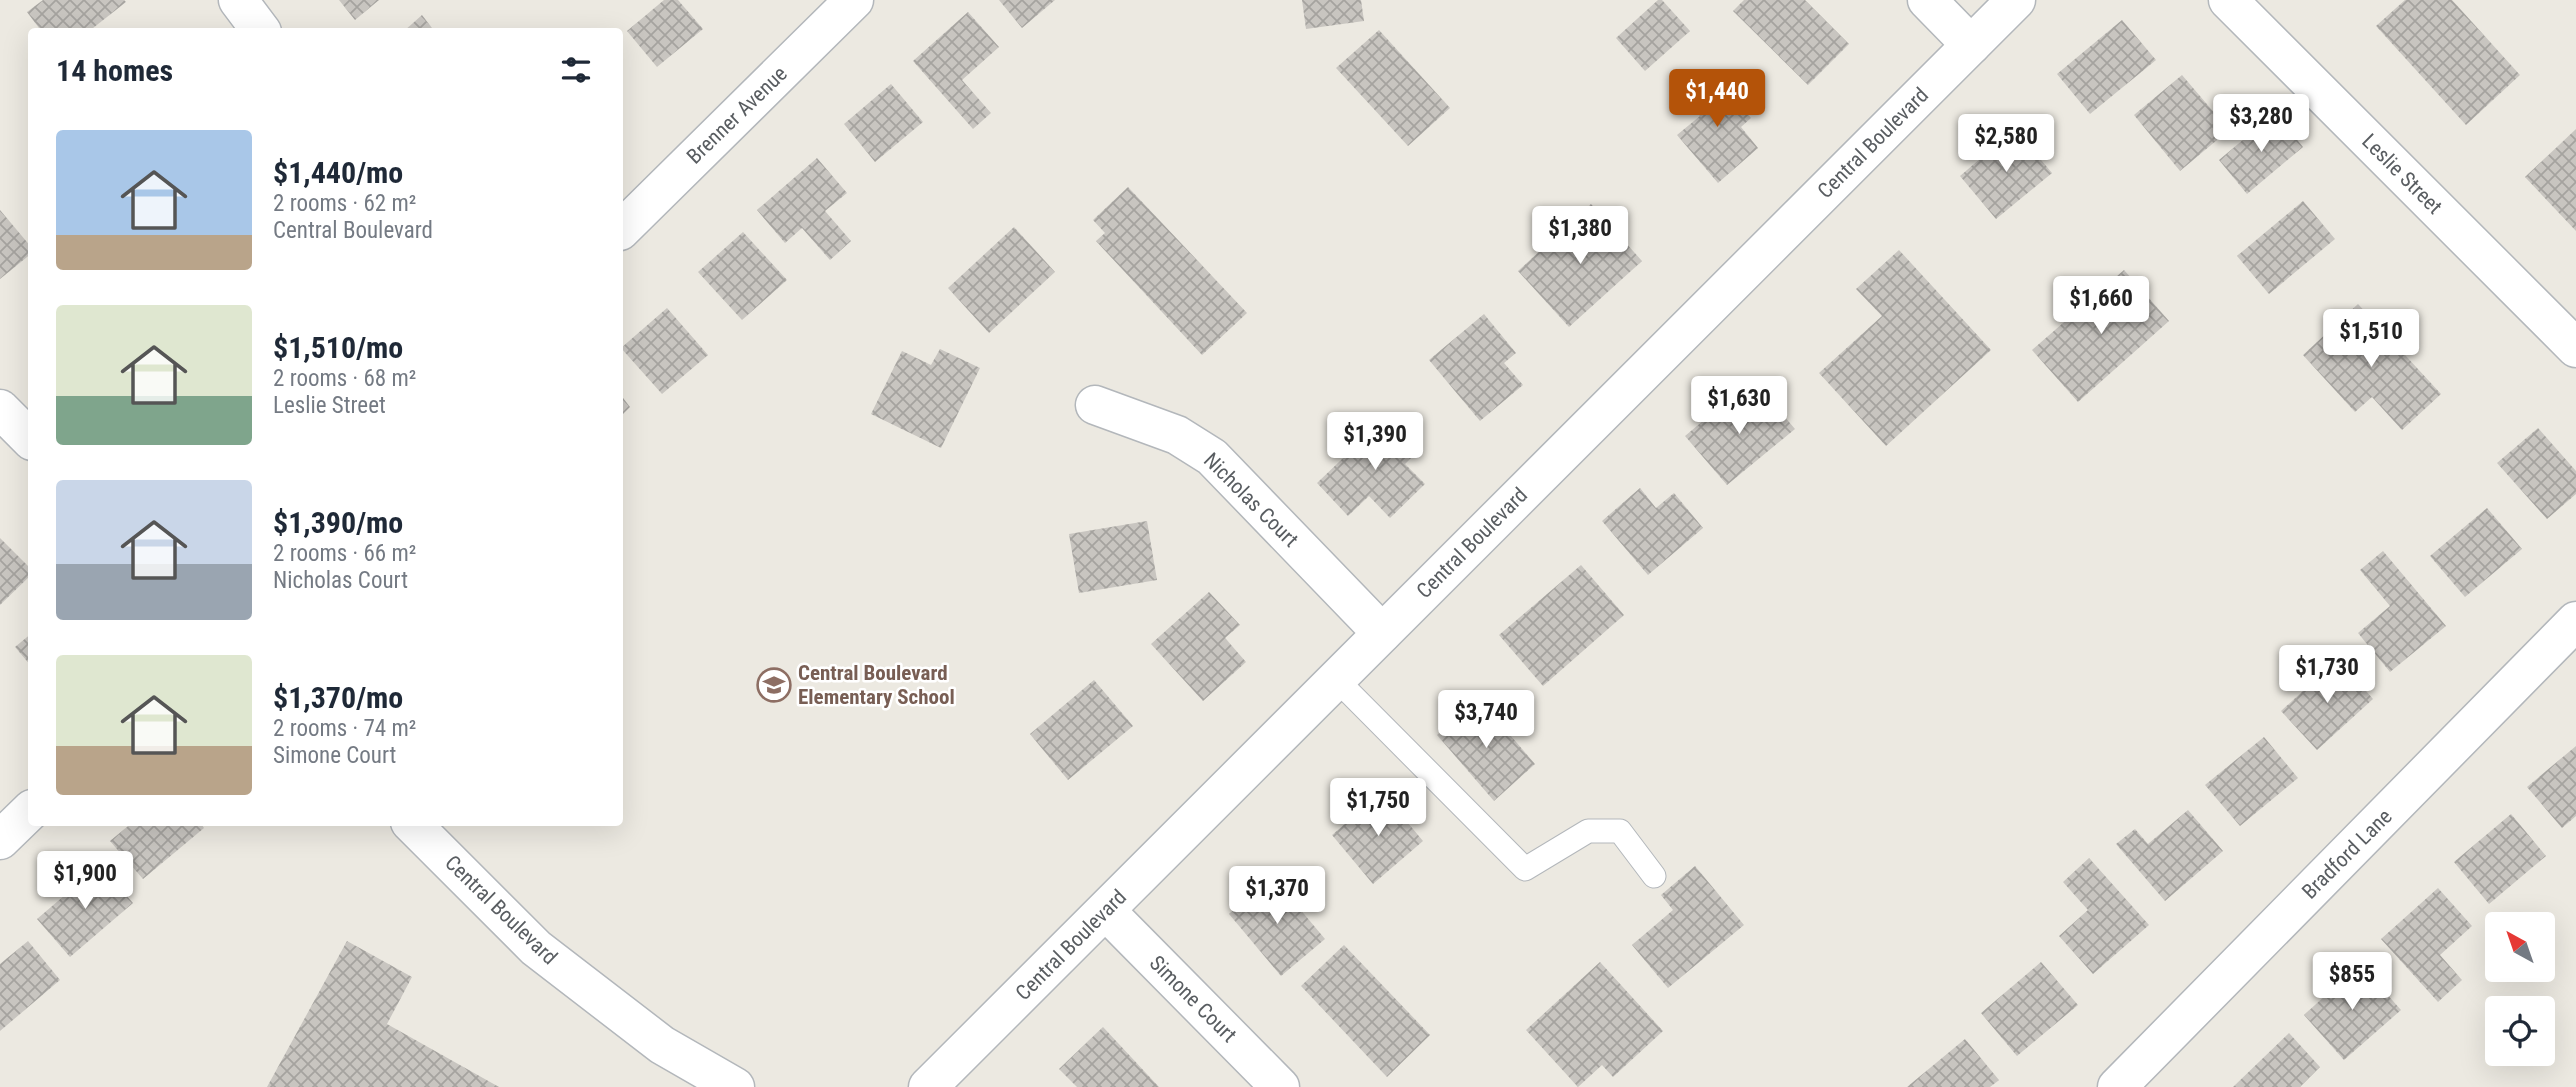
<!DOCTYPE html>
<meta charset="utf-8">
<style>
:root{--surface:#fff;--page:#f2f2f3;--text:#1f2937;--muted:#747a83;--accent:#b45309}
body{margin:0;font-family:"Roboto Condensed",sans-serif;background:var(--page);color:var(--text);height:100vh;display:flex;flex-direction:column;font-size:26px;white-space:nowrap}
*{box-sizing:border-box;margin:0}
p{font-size:23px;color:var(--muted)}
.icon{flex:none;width:38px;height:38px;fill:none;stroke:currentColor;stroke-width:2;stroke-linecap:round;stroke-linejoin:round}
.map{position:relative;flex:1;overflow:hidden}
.side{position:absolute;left:28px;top:28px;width:595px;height:798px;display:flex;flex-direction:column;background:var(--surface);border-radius:7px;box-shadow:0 7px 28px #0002}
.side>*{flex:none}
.needle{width:46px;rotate:320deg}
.buttons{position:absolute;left:2485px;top:912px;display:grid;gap:14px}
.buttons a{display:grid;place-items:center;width:70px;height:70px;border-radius:7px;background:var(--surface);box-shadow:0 7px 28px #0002;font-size:35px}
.price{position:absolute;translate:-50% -60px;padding:0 16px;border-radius:7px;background:#fff;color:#222;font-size:23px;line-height:46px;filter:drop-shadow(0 2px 4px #0008)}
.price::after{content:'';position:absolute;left:50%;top:42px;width:21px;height:16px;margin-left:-10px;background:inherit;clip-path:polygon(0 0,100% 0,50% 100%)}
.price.selected{background:var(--accent);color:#fff}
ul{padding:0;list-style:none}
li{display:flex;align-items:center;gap:21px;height:175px;padding:0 28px}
li span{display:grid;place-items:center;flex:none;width:196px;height:140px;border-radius:7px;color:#555}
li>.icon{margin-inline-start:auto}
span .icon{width:84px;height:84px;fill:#fffc;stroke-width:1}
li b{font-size:30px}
h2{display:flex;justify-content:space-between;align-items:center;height:84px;padding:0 28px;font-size:30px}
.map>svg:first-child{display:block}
.building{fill:url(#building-cross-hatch)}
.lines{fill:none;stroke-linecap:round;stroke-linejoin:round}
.service-casing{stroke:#b3b7bb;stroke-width:25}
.minor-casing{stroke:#b3b7bb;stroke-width:41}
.service{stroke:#fff;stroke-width:23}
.minor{stroke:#fff;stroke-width:38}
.labels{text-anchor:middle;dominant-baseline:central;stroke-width:5;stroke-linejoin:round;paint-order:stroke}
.street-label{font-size:21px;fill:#595d61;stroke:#fff}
.education-label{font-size:21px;font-weight:bold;fill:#785e54;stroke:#fff;text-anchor:start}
</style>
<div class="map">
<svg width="2576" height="1087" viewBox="0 0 2576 1087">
<defs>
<pattern id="building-cross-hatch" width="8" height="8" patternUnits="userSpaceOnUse" patternTransform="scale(1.75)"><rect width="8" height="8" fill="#c8c5c0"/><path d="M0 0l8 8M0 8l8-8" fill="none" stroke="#a5a39f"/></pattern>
</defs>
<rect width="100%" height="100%" fill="#ece9e1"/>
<g class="building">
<path d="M43,0H124L126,2L88,32H42L27,12Z"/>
<path d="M339,0H379L355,20Z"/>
<path d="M664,0H678L703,29L657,67L627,31Z"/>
<path d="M999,0H1055L1022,28Z"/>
<path d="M1302,0H1361L1364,21L1306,29Z"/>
<path d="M1658,0H1662L1690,31L1645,71L1616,38Z"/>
<path d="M1744,0H1805L1849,44L1808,85L1733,11Z"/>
<path d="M2405,0H2452L2520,75L2466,125L2376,26Z"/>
<path d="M968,12L999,47L962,80L991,113L973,129L913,61Z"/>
<path d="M422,15L435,32H403Z"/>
<path d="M2122,20L2156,60L2090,114L2057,74Z"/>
<path d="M1379,30L1450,108L1408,146L1336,68Z"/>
<path d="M1712,72L1751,118L1741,127L1758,148L1718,183L1677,135L1700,116L1683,97Z"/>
<path d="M2182,75L2229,130L2180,171L2134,115Z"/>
<path d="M891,84L923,122L875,162L844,124Z"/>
<path d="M2275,113L2303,147L2247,194L2219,160Z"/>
<path d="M2015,129L2052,173L1996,219L1960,176Z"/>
<path d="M2576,129V231L2525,177Z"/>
<path d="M817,158L847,193L825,211L851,241L830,260L802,228L785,243L757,210Z"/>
<path d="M1128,187L1247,313L1202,355L1096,241L1105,233L1093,220Z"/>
<path d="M2303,201L2335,239L2269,294L2237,256Z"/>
<path d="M1591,204L1642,261L1569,327L1518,271Z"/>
<path d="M0,210L32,248V253L0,279Z"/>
<path d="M1014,227L1055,272L989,333L948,288Z"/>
<path d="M743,232L787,280L742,320L698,272Z"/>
<path d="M1899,250L1991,350L1886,446L1819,373L1882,316L1856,289Z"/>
<path d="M2124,270L2169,321L2078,402L2032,350Z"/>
<path d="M2358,304L2441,394L2402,430L2372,397L2355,412L2303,355Z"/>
<path d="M667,308L708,355L662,394L621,348Z"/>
<path d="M1484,314L1516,353L1504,363L1523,385L1480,421L1429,360Z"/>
<path d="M940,349L980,368L941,448L871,414L902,351L931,365Z"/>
<path d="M620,394L630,407L620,417Z"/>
<path d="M1735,394L1748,410L1766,395L1795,429L1727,485L1685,436Z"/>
<path d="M1387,416L1419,450L1405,464L1425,484L1390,518L1369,496L1348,516L1317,483Z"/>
<path d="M2538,428L2576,471V494L2547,519L2497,463Z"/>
<path d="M1640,488L1656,508L1674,493L1703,528L1648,575L1602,521Z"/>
<path d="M2487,508L2522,549L2465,597L2430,556Z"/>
<path d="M1147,521L1157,580L1079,593L1069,534Z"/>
<path d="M0,538L32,570V574L0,605Z"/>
<path d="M2383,551L2446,626L2390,672L2358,633L2390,606L2360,570Z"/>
<path d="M1581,565L1624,615L1543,686L1499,635Z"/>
<path d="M1209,592L1240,625L1225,638L1246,662L1203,701L1151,644Z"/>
<path d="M32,633V667L15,647Z"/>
<path d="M2338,659L2373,699L2317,750L2281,711Z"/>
<path d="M1094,680L1133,726L1068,780L1030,734Z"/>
<path d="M1479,699L1535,764L1494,801L1437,735Z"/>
<path d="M2264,737L2298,778L2240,826L2205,785Z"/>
<path d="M2576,746V816L2562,828L2527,787Z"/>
<path d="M1382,792L1423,841L1373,884L1332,835Z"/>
<path d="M2188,810L2223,851L2165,901L2116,844L2135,829L2148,844Z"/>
<path d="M2511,814L2546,856L2489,904L2454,862Z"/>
<path d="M133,822H200L204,828L143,879L110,841Z"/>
<path d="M2089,858L2149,925L2093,974L2059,936L2088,910L2063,882Z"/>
<path d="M100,865L133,903L70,957L37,919Z"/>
<path d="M1695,866L1744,925L1668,988L1632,945L1673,910L1661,895Z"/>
<path d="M1273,877L1325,939L1281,976L1229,914Z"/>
<path d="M2438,888L2472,926L2440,955L2462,980L2438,1002L2381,939Z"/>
<path d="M28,941L60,980L0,1031V964Z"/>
<path d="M347,941L412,977L387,1024L499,1087H267Z"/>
<path d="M1344,945L1430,1035L1387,1077L1301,986Z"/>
<path d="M1600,962L1663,1031L1613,1077L1602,1065L1578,1087L1526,1030Z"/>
<path d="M2041,962L2078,1005L2017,1056L1981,1013Z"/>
<path d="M2360,964L2401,1010L2344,1060L2304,1015Z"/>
<path d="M1103,1027L1159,1087H1077L1059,1069Z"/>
<path d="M2289,1033L2320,1067L2300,1087H2233Z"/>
<path d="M1965,1039L1999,1080L1990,1087H1907Z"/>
</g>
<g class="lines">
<defs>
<path id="service" d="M1336,679L1525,869L1588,831H1620L1654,876"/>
<g id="minor">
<path d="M238,0L262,32"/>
<path d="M1927,0L1971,45"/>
<path d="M2228,0L2576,348"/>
<path d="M620,231L854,0"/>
<path d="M1095,405L1177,435L1212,457L1382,633"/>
<path d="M0,409L32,441"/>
<path d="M410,822L536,948L662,1045L735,1087"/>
<path d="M0,840L32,809"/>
<path d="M1106,911L1280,1087"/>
<path d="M928,1087L2016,0"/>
<path d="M2117,1087L2576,621"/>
</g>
</defs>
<use href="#service" class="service-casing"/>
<use href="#minor" class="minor-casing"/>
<use href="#service" class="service"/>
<use href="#minor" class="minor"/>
</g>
<defs>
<symbol id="school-ring" viewBox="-11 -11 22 22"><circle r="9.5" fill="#fff" stroke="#8d6e63" stroke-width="1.5"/><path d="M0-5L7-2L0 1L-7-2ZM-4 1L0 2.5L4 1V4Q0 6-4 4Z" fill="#8d6e63"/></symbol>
</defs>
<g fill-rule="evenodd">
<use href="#school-ring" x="755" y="666" width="38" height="38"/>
</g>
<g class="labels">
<g class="street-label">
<text transform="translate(737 115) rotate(-44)">Brenner Avenue</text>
<text transform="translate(1873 143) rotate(-45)">Central Boulevard</text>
<text transform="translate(2402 174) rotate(45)">Leslie Street</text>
<text transform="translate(1251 500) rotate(45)">Nicholas Court</text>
<text transform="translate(1472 543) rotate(-45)">Central Boulevard</text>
<text transform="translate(2347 854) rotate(-45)">Bradford Lane</text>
<text transform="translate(501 910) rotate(44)">Central Boulevard</text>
<text transform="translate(1071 945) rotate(-45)">Central Boulevard</text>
<text transform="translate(1193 999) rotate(45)">Simone Court</text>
</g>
<g class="education-label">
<text x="798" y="673">Central Boulevard<tspan x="798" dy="24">Elementary School</tspan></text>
</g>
</g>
</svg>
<div class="buttons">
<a><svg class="needle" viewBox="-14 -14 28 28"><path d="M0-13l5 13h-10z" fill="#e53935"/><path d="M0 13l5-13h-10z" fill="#747a83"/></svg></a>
<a><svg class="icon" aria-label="locate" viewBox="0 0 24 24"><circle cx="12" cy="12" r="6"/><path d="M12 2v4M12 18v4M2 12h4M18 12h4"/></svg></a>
</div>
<b class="price selected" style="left:1717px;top:129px">$1,440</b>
<b class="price" style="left:2261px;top:154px">$3,280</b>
<b class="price" style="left:2006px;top:174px">$2,580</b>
<b class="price" style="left:1580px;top:266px">$1,380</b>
<b class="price" style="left:2101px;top:336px">$1,660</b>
<b class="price" style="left:2371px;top:369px">$1,510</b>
<b class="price" style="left:1739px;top:436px">$1,630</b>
<b class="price" style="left:1375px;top:472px">$1,390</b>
<b class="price" style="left:2327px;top:705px">$1,730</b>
<b class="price" style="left:1486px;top:750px">$3,740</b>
<b class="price" style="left:1378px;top:838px">$1,750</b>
<b class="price" style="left:85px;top:911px">$1,900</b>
<b class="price" style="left:1277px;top:926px">$1,370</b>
<b class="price" style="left:2352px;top:1012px">$855</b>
<section class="side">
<h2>14 homes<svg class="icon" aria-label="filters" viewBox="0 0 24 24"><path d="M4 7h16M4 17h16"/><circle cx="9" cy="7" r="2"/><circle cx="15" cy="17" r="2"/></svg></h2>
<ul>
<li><span style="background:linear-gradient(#a9c7e8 75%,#b9a48a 0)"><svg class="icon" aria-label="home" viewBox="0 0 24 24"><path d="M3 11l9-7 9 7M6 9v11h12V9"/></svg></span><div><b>$1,440/mo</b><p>2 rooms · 62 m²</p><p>Central Boulevard</p></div></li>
<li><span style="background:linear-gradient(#dfe7d0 65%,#7fa58c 0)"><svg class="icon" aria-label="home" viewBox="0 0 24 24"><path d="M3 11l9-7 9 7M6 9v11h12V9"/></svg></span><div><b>$1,510/mo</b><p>2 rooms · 68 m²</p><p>Leslie Street</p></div></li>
<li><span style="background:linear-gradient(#c9d6e8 60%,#9aa5b1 0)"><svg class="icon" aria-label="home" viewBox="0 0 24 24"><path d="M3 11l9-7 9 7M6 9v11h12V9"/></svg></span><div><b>$1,390/mo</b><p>2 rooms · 66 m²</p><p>Nicholas Court</p></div></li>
<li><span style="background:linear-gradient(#dfe7d0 65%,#b9a48a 0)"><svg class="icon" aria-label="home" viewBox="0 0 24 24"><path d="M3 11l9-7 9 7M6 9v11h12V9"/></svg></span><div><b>$1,370/mo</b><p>2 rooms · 74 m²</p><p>Simone Court</p></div></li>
</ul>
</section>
</div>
